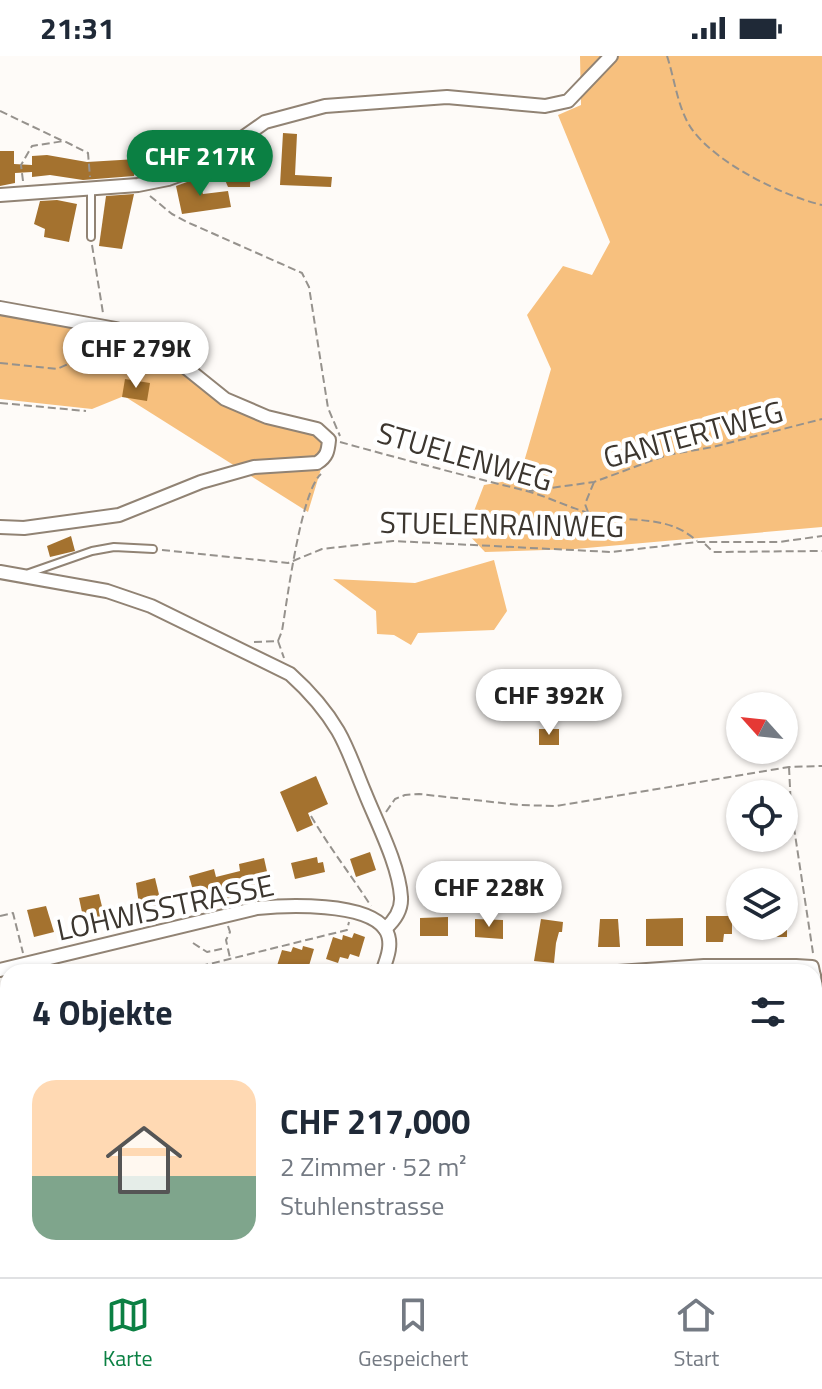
<!DOCTYPE html>
<html lang="de">
<meta charset="utf-8">
<style>
:root{--surface:#fff;--page:#f2f2f3;--text:#1f2937;--muted:#747a83;--line:#e0e1e3;--accent:#0b8043}
body{margin:0;font-family:"Titillium Web",sans-serif;background:var(--page);color:var(--text);height:100vh;display:flex;flex-direction:column;font-size:30px;white-space:nowrap}
*{box-sizing:border-box;margin:0}
p{font-size:26px;color:var(--muted)}
.icon{flex:none;width:44px;height:44px;fill:none;stroke:currentColor;stroke-width:2;stroke-linecap:round;stroke-linejoin:round}
.map{position:relative;flex:1;overflow:hidden}
.details{position:absolute;left:0px;top:908px;width:822px;height:314px;display:flex;flex-direction:column;background:var(--surface);border-radius:24px 24px 0 0;box-shadow:0 2px 6px #0004}
.details>*{flex:none}
.needle{width:52px;rotate:297deg}
.tools{position:absolute;left:726px;top:636px;display:grid;gap:16px}
.tools a{display:grid;place-items:center;width:72px;height:72px;border-radius:50%;background:var(--surface);box-shadow:0 2px 6px #0004;font-size:40px}
.price{position:absolute;translate:-50% -68px;padding:0 18px;border-radius:28px;background:#fff;color:#222;font-size:26px;line-height:52px;filter:drop-shadow(0 2px 4px #0008)}
.price::after{content:'';position:absolute;left:50%;top:48px;width:24px;height:18px;margin-left:-12px;background:inherit;clip-path:polygon(0 0,100% 0,50% 100%)}
.price.active{background:var(--accent);color:#fff}
ul{padding:0;list-style:none}
li{display:flex;align-items:center;gap:24px;height:200px;padding:0 32px}
li+li{border-top:2px solid var(--line)}
li span{display:grid;place-items:center;flex:none;width:224px;height:160px;border-radius:24px;color:#555}
li>.icon{margin-inline-start:auto}
span .icon{width:96px;height:96px;fill:#fffc;stroke-width:1}
li b{font-size:34px}
h2{display:flex;justify-content:space-between;align-items:center;height:96px;padding:0 32px;font-size:34px}
.status{display:flex;justify-content:space-between;align-items:center;height:56px;padding:0 40px;background:var(--surface);direction:ltr}
.status svg{height:22px;fill:currentColor}
.dock{display:flex;justify-content:space-around;align-items:center;height:112px;border-top:2px solid var(--line);background:var(--surface);font-size:22px;color:var(--muted)}
.dock a{display:grid;justify-items:center;gap:4px}
.dock .active{color:var(--accent)}
.map>svg:first-child{display:block}
.forest{fill:#f7c07e}
.lines{fill:none;stroke-linecap:round;stroke-linejoin:round}
.stream{stroke:#cf9a59;stroke-width:3}
.building{fill:#a4722f}
.lane-casing{stroke:#918374;stroke-width:10}
.street-casing{stroke:#918374;stroke-width:16}
.path{stroke:#96928d;stroke-width:2;stroke-dasharray:8 4;stroke-linecap:butt}
.lane{stroke:#fff;stroke-width:6}
.street{stroke:#fff;stroke-width:12}
.labels{text-anchor:middle;dominant-baseline:central;stroke-width:8;stroke-linejoin:round;paint-order:stroke}
.street-label{font-size:30px;fill:#3c362f;stroke:#fff}
</style>
<div class="status"><b>21:31</b><svg viewBox="0 0 49 12"><path d="M0 12V9h3v3zM5 12V6h3v6zM10 12V3h3v9zM15 12V0h3v12zM26 1h20v11H26zM47 4h2v5h-2z"/></svg></div>
<div class="map">
<svg width="822" height="1221" viewBox="0 0 822 1221">
<rect width="100%" height="100%" fill="#fefbf8"/>
<g class="forest">
<path d="M580,0H822V471L575,493L485,496L466,476L484,429L519,423L551,313L527,259L563,210L592,219L610,186L558,59L581,49Z"/>
<path d="M0,252L135,280L225,343L323,377L324,403L308,456L124,340L92,353L0,343Z"/>
<path d="M494,504L507,555L494,574L418,577L411,589L394,579L377,578L376,555L333,523L415,527Z"/>
<path d="M0,1065L8,1081V1159C0,1145 0,1087 0,1065Z"/>
<path d="M88,1214H232L236,1221H127Z"/>
</g>
<g class="lines">
<g class="stream">
<path d="M0,1109L8,1139"/>
<path d="M123,1214L151,1221"/>
</g>
</g>
<g class="building">
<path d="M283,77L297,78L295,119L332,121L331,131L280,129Z"/>
<path d="M194,79L199,99L194,100L195,104L172,112L165,86Z"/>
<path d="M252,86L267,87L265,107L246,105L247,89Z"/>
<path d="M0,95H14V108L32,109V100L47,99L87,106L137,103V113H134V120L83,124L50,119L32,121V116L15,117V127L0,130Z"/>
<path d="M223,109H251L250,131H228L222,117Z"/>
<path d="M198,122L203,138L228,135L231,151L182,158L176,130Z"/>
<path d="M134,138L122,193L99,190L106,140Z"/>
<path d="M57,144L77,148L69,186L44,181L45,173L34,168L40,145Z"/>
<path d="M125,323L150,327L147,345L122,341Z"/>
<path d="M71,480L75,495L50,501L47,490Z"/>
<rect x="539" y="673" width="20" height="16"/>
<path d="M316,720L328,748L308,757L313,769L297,776L280,736Z"/>
<path d="M370,796L376,814L356,821L350,803Z"/>
<path d="M317,801L318,807L323,806L325,816L295,823L291,807Z"/>
<path d="M264,802L268,820L259,822L260,827L230,834L231,842L219,845L216,832L194,838L189,820L214,813L216,821L240,815L239,808Z"/>
<path d="M155,822L162,851L140,856L136,827Z"/>
<path d="M99,838L105,863L88,867L87,860L83,861L79,842Z"/>
<path d="M46,850L54,876L34,881L27,854Z"/>
<path d="M706,860H732V878H724L723,886H706Z"/>
<path d="M448,861V880H420V862Z"/>
<path d="M683,862V890H646V863Z"/>
<path d="M475,863L503,864V883L475,881Z"/>
<path d="M541,863L563,866L562,876H559L556,887L554,907L534,905Z"/>
<path d="M600,863H618L620,891H598Z"/>
<rect x="758" y="870" width="29" height="11"/>
<path d="M354,877L365,881L359,901L350,898L348,903L340,901L338,907L326,903L333,881L342,884L343,879L352,882Z"/>
<path d="M303,890L314,893L308,913L299,910L297,916L289,913L288,916H275L282,894L291,896L293,891L302,894Z"/>
</g>
<g class="lines">
<defs>
<g id="lane">
<path d="M91,181V134"/>
<path d="M27,520L29,517L92,495L114,491L153,493"/>
<path d="M694,1214L697,1221"/>
<path d="M768,1214L770,1221"/>
</g>
<g id="street">
<path d="M0,139L138,129L168,123L201,111L265,66L325,50L447,41L545,50L568,45L611,0"/>
<path d="M0,252L116,273L135,280L169,298L225,343L267,361L317,373L329,384C328,395 327,401 317,407L254,411L201,426L119,459L24,472L0,471"/>
<path d="M0,516L107,535L151,550L290,618C309,635 325,653 338,675C349,694 356,716 365,737C377,767 399,809 401,841C402,855 394,865 385,873"/>
<path d="M0,914L257,852C287,849 366,846 385,873C394,886 387,903 382,916"/>
<path d="M618,916L704,910H796L812,911L813,916"/>
<path d="M814,919L820,985L814,1030"/>
<path d="M352,1214L353,1221"/>
<path d="M524,1221L543,1214"/>
</g>
</defs>
<use href="#lane" class="lane-casing"/>
<use href="#street" class="street-casing"/>
<g class="path">
<path d="M667,0C675,24 678,56 694,76C720,109 781,139 822,149"/>
<path d="M0,55L63,85"/>
<path d="M23,125L21,109L32,90L64,85L88,97L90,121"/>
<path d="M150,140L172,158L187,166L302,217L309,231L328,352L340,380"/>
<path d="M92,189L103,257"/>
<path d="M0,307L57,313L75,305L102,301L117,296L121,286"/>
<path d="M0,347L86,355"/>
<path d="M340,386C401,403 462,419 523,434C547,440 569,452 593,458C631,468 666,457 697,485"/>
<path d="M529,435L594,426L667,399L713,391L822,363"/>
<path d="M588,456L585,448L594,426"/>
<path d="M705,488L713,496L822,495"/>
<path d="M162,494L288,507L322,493L393,485L612,496L697,486H779L822,480"/>
<path d="M278,585L282,575C287,545 301,435 321,418"/>
<path d="M254,586L278,585L284,602"/>
<path d="M789,711L791,752L813,897"/>
<path d="M386,756L395,743L405,739L419,738L520,749L556,750L789,711L822,710"/>
<path d="M311,760C329,791 351,819 371,850"/>
<path d="M0,860L13,857L23,897"/>
<path d="M228,870L230,876L226,884L230,902"/>
<path d="M193,887L207,896L226,892"/>
<path d="M177,916L347,874L349,866"/>
<path d="M0,957L8,955"/>
<path d="M0,1013L8,1011"/>
<path d="M0,1067L8,1083"/>
<path d="M81,1214L106,1221"/>
</g>
<use href="#lane" class="lane"/>
<use href="#street" class="street"/>
</g>
<g class="labels">
<g class="street-label">
<text transform="translate(693 378) rotate(-15)">GANTERTWEG</text>
<text transform="translate(465 400) rotate(16)">STUELENWEG</text>
<text transform="translate(502 468) rotate(1)">STUELENRAINWEG</text>
<text transform="translate(165 851) rotate(-12)">LOHWISSTRASSE</text>
</g>
</g>
</svg>
<div class="tools">
<a><svg class="needle" viewBox="-14 -14 28 28"><path d="M0-13l5 13h-10z" fill="#e53935"/><path d="M0 13l5-13h-10z" fill="#747a83"/></svg></a>
<a><svg class="icon" aria-label="locate" viewBox="0 0 24 24"><circle cx="12" cy="12" r="6"/><path d="M12 2v4M12 18v4M2 12h4M18 12h4"/></svg></a>
<a><svg class="icon" aria-label="layers" viewBox="0 0 24 24"><path d="M12 4l9 5-9 5-9-5zM3 14l9 5 9-5"/></svg></a>
</div>
<b class="price active" style="left:200px;top:142px">CHF 217K</b>
<b class="price" style="left:136px;top:334px">CHF 279K</b>
<b class="price" style="left:549px;top:681px">CHF 392K</b>
<b class="price" style="left:489px;top:873px">CHF 228K</b>
<section class="details">
<h2>4 Objekte<svg class="icon" aria-label="filters" viewBox="0 0 24 24"><path d="M4 7h16M4 17h16"/><circle cx="9" cy="7" r="2"/><circle cx="15" cy="17" r="2"/></svg></h2>
<ul>
<li><span style="background:linear-gradient(#ffd9b3 60%,#7fa58c 0)"><svg class="icon" aria-label="home" viewBox="0 0 24 24"><path d="M3 11l9-7 9 7M6 9v11h12V9"/></svg></span><div><b>CHF 217,000</b><p>2 Zimmer · 52 m²</p><p>Stuhlenstrasse</p></div></li>
</ul>
</section>
</div>
<nav class="dock">
<a class="active"><svg class="icon" aria-label="map" viewBox="0 0 24 24"><path d="M3 6l6-2 6 2 6-2v14l-6 2-6-2-6 2zM9 4v14M15 6v14"/></svg>Karte</a>
<a><svg class="icon" aria-label="saved" viewBox="0 0 24 24"><path d="M7 4h10v16l-5-4-5 4z"/></svg>Gespeichert</a>
<a><svg class="icon" aria-label="home" viewBox="0 0 24 24"><path d="M3 11l9-7 9 7M6 9v11h12V9"/></svg>Start</a>
</nav>
